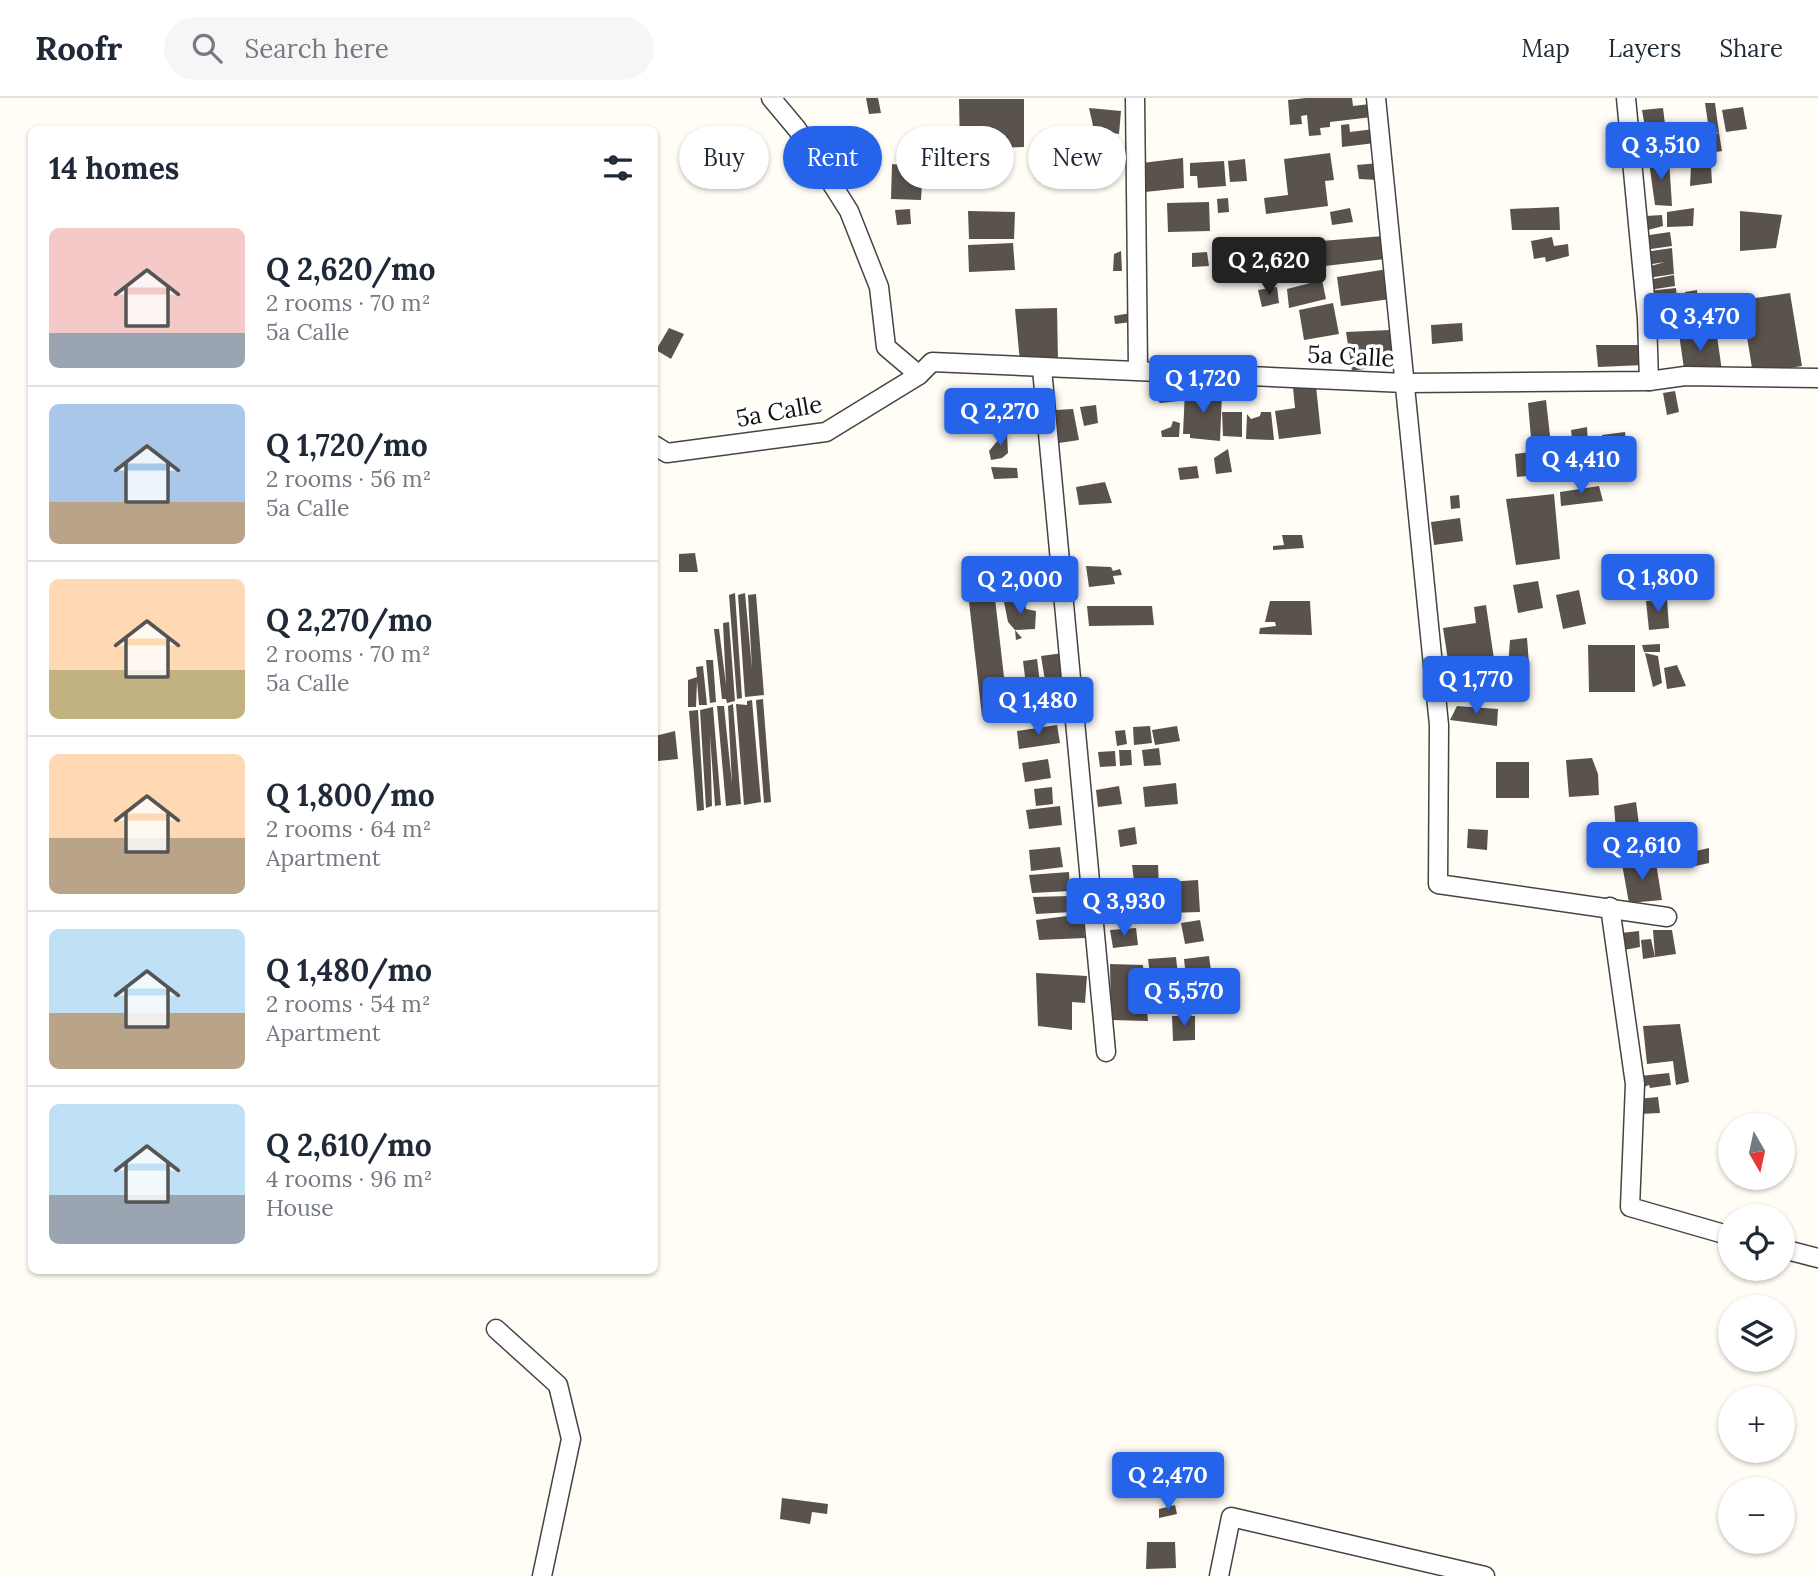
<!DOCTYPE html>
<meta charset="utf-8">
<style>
:root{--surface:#fff;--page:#f6f6f7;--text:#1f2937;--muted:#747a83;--line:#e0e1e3;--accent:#2563eb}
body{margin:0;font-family:Lora,serif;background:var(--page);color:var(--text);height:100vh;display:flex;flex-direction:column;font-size:26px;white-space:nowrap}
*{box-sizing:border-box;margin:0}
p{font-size:23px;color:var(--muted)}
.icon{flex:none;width:38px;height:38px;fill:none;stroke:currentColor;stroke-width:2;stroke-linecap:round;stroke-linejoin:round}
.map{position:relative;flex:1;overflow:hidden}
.details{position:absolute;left:28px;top:28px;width:630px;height:1148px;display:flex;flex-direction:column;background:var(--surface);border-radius:10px;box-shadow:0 2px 5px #0004}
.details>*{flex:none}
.banner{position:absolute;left:679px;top:28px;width:665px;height:63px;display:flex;gap:14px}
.needle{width:46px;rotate:171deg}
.fabs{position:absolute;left:1718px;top:1015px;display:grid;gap:14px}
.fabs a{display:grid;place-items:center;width:77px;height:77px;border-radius:50%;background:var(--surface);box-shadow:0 2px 5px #0004;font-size:35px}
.price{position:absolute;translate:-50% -60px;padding:0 16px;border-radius:7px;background:var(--accent);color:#fff;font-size:23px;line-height:46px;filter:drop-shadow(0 2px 4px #0008)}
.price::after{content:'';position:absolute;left:50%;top:42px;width:21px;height:16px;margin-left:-10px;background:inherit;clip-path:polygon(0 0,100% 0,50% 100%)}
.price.on{background:#222;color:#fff}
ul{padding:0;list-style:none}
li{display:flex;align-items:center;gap:21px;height:175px;padding:0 21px}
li+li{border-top:2px solid var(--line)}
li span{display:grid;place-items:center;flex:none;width:196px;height:140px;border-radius:10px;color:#555}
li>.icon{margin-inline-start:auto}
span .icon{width:84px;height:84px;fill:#fffc;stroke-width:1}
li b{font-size:30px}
h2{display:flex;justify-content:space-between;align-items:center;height:84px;padding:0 21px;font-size:30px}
.pill{padding:0 24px;border-radius:32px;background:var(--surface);box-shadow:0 2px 5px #0004;font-size:24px;line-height:63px}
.pill.on{background:var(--accent);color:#fff}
header{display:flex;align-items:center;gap:42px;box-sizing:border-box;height:98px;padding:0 35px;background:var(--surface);border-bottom:2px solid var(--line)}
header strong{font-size:33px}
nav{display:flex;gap:38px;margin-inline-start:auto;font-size:24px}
.search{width:490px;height:63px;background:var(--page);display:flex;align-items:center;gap:18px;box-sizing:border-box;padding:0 24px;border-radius:38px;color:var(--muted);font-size:26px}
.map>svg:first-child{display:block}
.building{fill:#5a524d}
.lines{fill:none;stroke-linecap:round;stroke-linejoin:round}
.street-casing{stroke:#444;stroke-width:21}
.street{stroke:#fff;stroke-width:18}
.labels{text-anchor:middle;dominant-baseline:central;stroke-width:7;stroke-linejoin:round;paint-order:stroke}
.street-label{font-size:24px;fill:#111;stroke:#fff}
</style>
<header>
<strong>Roofr</strong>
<div class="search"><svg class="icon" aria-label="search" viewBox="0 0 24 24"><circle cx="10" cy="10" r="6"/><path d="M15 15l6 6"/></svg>Search here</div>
<nav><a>Map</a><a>Layers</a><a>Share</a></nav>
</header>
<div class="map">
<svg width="1818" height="1478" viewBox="0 0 1818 1478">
<rect width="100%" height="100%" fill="#fffdf5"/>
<g class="building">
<path d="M866,0H878L881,15L869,16Z"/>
<path d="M1306,0H1352L1353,8L1370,6L1372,19L1330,24V29L1320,30L1321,37L1309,38L1307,17L1301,18L1302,26L1290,27L1288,2Z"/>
<path d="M959,1H1024V49L960,51Z"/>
<path d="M1705,5H1715L1719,35L1709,32Z"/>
<path d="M1743,9L1747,31L1726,34L1722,12Z"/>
<path d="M1089,10L1121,13L1119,36L1094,32Z"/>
<path d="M1663,10L1668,50L1649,53L1642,12Z"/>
<path d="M1349,26L1350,34L1374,31L1375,45L1342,49L1341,27Z"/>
<path d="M1719,35L1722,53L1710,55L1708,37Z"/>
<path d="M1330,55L1334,82L1325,83L1328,108L1266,116L1264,100L1288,97L1284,61Z"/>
<path d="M1183,60L1184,90L1145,94L1142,65Z"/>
<path d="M1245,61L1247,83L1230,84L1228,63Z"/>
<path d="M1669,61L1672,108L1655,107L1649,64Z"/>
<path d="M1224,63L1226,88L1198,90L1197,78H1190V65Z"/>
<path d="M1379,65V82L1359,81L1357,67Z"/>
<path d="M892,66L923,69L921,102L891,101Z"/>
<path d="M1711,67L1712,85L1690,88L1691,68Z"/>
<path d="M1228,100L1229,114L1218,115L1217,101Z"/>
<path d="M1209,104L1210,133L1168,134L1167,105Z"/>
<path d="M1559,109L1560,132H1512L1510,111Z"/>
<path d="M1350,110L1353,124L1332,127L1330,114Z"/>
<path d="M1694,110L1693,128L1667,129V114Z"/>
<path d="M910,111L911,126L897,127L895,112Z"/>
<path d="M968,113L1015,114L1014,141H969Z"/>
<path d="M1740,113L1782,117L1776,150L1740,153Z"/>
<path d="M1662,117L1663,128L1648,132L1646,118Z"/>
<path d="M1670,134L1672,148L1644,152L1643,138Z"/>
<path d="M1384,138L1385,161L1325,168L1321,143Z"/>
<path d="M1552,139L1554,148L1568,146L1569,158L1546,164L1545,159L1534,161L1531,143Z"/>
<path d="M1013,145L1015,172L969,174L968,147Z"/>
<path d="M1672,150L1674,176L1648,180L1647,169L1665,164L1646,167L1645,154Z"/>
<path d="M1121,153L1122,173H1113L1114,156Z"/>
<path d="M1320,153L1323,172L1269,180L1266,163Z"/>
<path d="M1207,154L1209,168L1192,169V155Z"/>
<path d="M1388,171L1390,201L1341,208L1337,179Z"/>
<path d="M1674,177L1675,188L1649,192L1648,182Z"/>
<path d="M1322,182L1326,201L1289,210L1287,191Z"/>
<path d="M1277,189L1279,205L1262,209L1258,192Z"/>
<path d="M1676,190L1677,201L1650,204L1648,193Z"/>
<path d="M1697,192L1698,210L1683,211L1685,194Z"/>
<path d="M1790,195L1802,268L1753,276L1741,202Z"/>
<path d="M1677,203L1681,230L1653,234L1649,205Z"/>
<path d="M1333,205L1339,236L1304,242L1299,212Z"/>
<path d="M1057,210L1058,263L1020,264L1015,211Z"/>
<path d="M1131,215L1132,224L1115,226L1114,218Z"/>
<path d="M1462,225L1463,243L1432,246L1431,227Z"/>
<path d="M669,230L684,236L671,261L656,252Z"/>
<path d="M1716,231L1722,273L1685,278L1679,236Z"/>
<path d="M1390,232L1394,266L1352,273L1346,234Z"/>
<path d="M1596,247H1642L1644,267L1598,269Z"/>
<path d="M1152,278H1180L1179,303L1160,305L1152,295Z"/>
<path d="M1316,288L1321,336L1279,341L1275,313L1295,310L1293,290Z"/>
<path d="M1185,292L1222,295L1220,343L1190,340V336H1183Z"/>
<path d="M1675,293L1679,314L1667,317L1663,295Z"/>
<path d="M991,300L1017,302L1016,328L989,326Z"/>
<path d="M1546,302L1550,338L1531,340L1528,305Z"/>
<path d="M1096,307L1098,325L1084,328L1080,309Z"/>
<path d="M1073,311L1079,342L1059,345L1056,312Z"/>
<path d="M1222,314H1242V339L1223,338Z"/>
<path d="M1261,314H1271L1274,342L1246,341L1247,316L1251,321L1260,318Z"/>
<path d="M1173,323L1180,325L1179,339H1162L1161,333L1171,329Z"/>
<path d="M1587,329L1589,365L1575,366L1571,332Z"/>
<path d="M1625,334L1628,366L1604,370L1602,337Z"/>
<path d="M1003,336H1007L1008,355L1002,360L991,362L989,353Z"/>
<path d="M1228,351L1232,374L1216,376L1214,360Z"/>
<path d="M1546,352L1549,375L1517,379L1515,356Z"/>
<path d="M1197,368L1199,380L1180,382L1178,370Z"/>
<path d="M991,369L1017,370L1018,380L994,381Z"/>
<path d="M1105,384L1112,405L1079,407L1076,389Z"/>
<path d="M1599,388L1603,403L1561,408L1560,394Z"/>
<path d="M1554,396L1560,461L1516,467L1506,401Z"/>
<path d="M1459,397L1460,410L1451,411L1450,398Z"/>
<path d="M1460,420L1463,443L1434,447L1431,424Z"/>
<path d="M1282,437H1302L1304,450L1273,452V448L1284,447Z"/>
<path d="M695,455L698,474H679V456Z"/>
<path d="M1086,468L1111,469L1113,473L1120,471L1122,477L1113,478L1115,486L1089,489Z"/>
<path d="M1039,471V492L1030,495V491L1006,497L1002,478Z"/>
<path d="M993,483L1008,614L982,618L967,486Z"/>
<path d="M1538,483L1543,510L1518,515L1513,487Z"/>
<path d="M1579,492L1586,526L1563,531L1556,497Z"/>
<path d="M735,495L742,600L737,601L729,497Z"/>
<path d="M745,495L752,571L748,497L756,496L764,597L745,599L738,497Z"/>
<path d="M1667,501L1669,530L1649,532L1646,503Z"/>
<path d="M1025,502L1026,511L1036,513L1035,531L1015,532L1022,540L1016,542L1015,532L1008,524L1004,504Z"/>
<path d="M1270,503H1310L1312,537L1259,536L1260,530L1276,528L1275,524H1265Z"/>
<path d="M1486,507L1497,581L1452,588L1443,530L1476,525L1474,509Z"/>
<path d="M1087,508H1152L1154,527L1089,528Z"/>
<path d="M729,524L735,603L727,605L726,601H722L714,531H719L726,587L723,525Z"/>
<path d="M1527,540L1529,566L1508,568L1510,542Z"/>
<path d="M1660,546V554H1644L1642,547Z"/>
<path d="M1588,547H1635V594H1589Z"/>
<path d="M1063,555L1068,585L1046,589L1041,558Z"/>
<path d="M1645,555L1658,558L1662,585L1653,589Z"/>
<path d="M1037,561L1040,585L1012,589L1011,581L1025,579L1023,563Z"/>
<path d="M706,562H713L716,604L710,605Z"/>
<path d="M1677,567L1686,588L1667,591L1664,570Z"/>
<path d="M703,568L707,607H699L697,583L696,609H688V582L697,579L696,569Z"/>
<path d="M1042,588L1046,613L1018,618L1015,601L1034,598L1033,590Z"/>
<path d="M763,601L771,704L764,705L756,602Z"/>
<path d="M752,602L761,704L744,707L736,606L747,607V603Z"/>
<path d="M733,606L741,706L726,708L717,608H724L732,686L728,608Z"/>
<path d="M1457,608L1498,611L1497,628L1450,622Z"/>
<path d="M713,609L721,707L715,708L710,637L712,708L706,710L700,612Z"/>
<path d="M698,612L704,712L697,713L689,613Z"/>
<path d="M1057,627L1060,645L1019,651L1017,633Z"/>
<path d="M1150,628L1152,645L1134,647L1133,629Z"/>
<path d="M1177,628L1180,643L1155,647L1152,632Z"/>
<path d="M1125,632L1127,646L1117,648L1115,633Z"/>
<path d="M675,633L678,661L658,663L655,638Z"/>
<path d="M1159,650L1161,667L1144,668L1142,652Z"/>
<path d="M1119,652H1131L1132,667L1120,668Z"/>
<path d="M1115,653L1116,668L1100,669L1098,654Z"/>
<path d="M1592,660L1598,676L1599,697L1569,699L1566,662Z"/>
<path d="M1048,661L1051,680L1025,684L1022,665Z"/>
<rect x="1496" y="664" width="33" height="36"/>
<path d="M1176,685L1178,706L1145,709L1143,689Z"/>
<path d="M1119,688L1122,706L1098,709L1096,692Z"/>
<path d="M1052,689L1053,706L1036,708L1034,691Z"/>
<path d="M1636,704L1640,734L1632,735L1631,741L1617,744L1614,708Z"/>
<path d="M1060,708L1062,727L1029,731L1026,712Z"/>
<path d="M1135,729L1137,746L1120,749L1118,732Z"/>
<path d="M1468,731L1488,732L1487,752L1467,750Z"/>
<path d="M1060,749L1063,769L1031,773L1029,752Z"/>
<path d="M1709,750V765L1691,769L1687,755Z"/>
<path d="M1656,765L1662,802L1629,805L1622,766Z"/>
<path d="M1132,767H1158L1159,790L1135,791L1136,822L1109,826L1103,792L1135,791Z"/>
<path d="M1069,774L1070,793L1032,795L1029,777Z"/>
<path d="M1198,782L1200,814L1168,815L1167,784Z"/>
<path d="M1070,798L1072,814L1036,816L1033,799Z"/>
<path d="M1083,816L1085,840L1039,842L1036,822Z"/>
<path d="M1200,822L1204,843L1185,846L1181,825Z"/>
<path d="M1136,830L1138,847L1113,850L1110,832Z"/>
<path d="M1653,832H1672L1676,856L1655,859Z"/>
<path d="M1639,833L1640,849L1624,852L1621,835Z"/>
<path d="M1651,841L1655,859L1643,861L1641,842Z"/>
<path d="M1209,858L1214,895L1188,898L1184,861Z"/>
<path d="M1176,859L1180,896L1156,900L1157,883L1151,884L1148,861Z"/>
<path d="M1110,866L1143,867L1148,923L1111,922Z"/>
<path d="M1036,875L1087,878L1085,905L1072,904V932L1038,928Z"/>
<path d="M1172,918H1195V942L1173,943Z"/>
<path d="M1680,926L1689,984L1676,987L1673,963L1647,966L1643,928Z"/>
<path d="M1669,975L1671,987L1650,990L1649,987L1644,989L1640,978Z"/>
<path d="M1658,999L1660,1015L1639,1016L1637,1001Z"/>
<path d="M782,1400L828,1406L827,1416L812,1414L810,1426L780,1421Z"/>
<path d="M1175,1407L1177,1416L1159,1420V1411Z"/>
<path d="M1147,1444H1175L1176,1470L1146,1471Z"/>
</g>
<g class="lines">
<defs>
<g id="street">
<path d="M771,0L797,31L849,113L879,189L886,249L919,277"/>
<path d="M1135,0L1138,271"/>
<path d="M1376,0L1439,627L1438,786L1667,819"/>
<path d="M1626,0L1647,220L1649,283"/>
<path d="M1042,271L1106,954"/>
<path d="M654,347L667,355L826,334L919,277L932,264L1405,285L1649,283L1685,278L1818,280"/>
<path d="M1610,809L1635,986L1630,1109L1731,1138"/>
<path d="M1783,1151L1818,1160"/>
<path d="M496,1231L558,1287L571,1341L542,1478"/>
<path d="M1219,1478L1231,1419L1485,1478"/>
</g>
</defs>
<use href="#street" class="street-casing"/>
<use href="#street" class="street"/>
</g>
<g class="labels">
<g class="street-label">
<text transform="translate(1351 258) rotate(3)">5a Calle</text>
<text transform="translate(779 313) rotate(-10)">5a Calle</text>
</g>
</g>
</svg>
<div class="fabs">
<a><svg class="needle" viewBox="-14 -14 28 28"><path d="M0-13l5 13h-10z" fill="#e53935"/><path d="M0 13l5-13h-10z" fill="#747a83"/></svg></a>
<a><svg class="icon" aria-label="locate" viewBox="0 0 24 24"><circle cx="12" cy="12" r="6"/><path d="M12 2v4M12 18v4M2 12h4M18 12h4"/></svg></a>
<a><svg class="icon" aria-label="layers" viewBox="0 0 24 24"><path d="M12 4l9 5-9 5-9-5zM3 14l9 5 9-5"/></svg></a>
<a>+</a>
<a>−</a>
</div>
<b class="price" style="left:1661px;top:84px">Q 3,510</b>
<b class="price on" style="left:1269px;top:199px">Q 2,620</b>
<b class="price" style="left:1700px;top:255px">Q 3,470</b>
<b class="price" style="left:1203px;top:317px">Q 1,720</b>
<b class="price" style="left:1000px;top:350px">Q 2,270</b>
<b class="price" style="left:1581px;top:398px">Q 4,410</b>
<b class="price" style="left:1658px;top:516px">Q 1,800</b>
<b class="price" style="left:1020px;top:518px">Q 2,000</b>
<b class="price" style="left:1476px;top:618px">Q 1,770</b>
<b class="price" style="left:1038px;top:639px">Q 1,480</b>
<b class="price" style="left:1642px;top:784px">Q 2,610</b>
<b class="price" style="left:1124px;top:840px">Q 3,930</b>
<b class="price" style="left:1184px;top:930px">Q 5,570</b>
<b class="price" style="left:1168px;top:1414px">Q 2,470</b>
<div class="banner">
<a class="pill">Buy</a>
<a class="pill on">Rent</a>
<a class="pill">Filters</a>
<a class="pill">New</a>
</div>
<section class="details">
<h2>14 homes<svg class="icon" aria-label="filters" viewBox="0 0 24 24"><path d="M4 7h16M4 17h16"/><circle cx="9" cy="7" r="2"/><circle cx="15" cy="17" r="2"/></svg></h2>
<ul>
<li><span style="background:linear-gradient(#f6c9c9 75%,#9aa5b1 0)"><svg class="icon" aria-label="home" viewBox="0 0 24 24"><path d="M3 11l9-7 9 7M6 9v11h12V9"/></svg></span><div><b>Q 2,620/mo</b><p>2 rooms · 70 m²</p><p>5a Calle</p></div></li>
<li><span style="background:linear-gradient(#a9c7e8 70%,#b9a48a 0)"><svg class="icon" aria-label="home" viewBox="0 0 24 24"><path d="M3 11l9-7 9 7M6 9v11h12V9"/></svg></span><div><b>Q 1,720/mo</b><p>2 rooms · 56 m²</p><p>5a Calle</p></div></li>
<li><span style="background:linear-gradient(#ffd9b3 65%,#c2b280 0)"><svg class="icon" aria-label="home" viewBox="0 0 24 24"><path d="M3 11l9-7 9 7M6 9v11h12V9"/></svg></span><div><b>Q 2,270/mo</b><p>2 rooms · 70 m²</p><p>5a Calle</p></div></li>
<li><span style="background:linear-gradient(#ffd9b3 60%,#b9a48a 0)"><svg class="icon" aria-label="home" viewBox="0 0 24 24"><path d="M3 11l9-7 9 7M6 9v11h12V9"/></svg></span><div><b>Q 1,800/mo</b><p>2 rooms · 64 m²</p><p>Apartment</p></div></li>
<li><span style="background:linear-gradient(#bfe0f5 60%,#b9a48a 0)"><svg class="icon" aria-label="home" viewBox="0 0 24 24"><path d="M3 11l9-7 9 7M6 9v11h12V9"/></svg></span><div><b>Q 1,480/mo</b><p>2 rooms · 54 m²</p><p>Apartment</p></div></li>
<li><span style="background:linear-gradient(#bfe0f5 65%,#9aa5b1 0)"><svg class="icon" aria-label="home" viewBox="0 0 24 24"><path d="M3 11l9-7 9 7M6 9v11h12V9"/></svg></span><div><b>Q 2,610/mo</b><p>4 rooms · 96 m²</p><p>House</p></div></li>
</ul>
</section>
</div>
